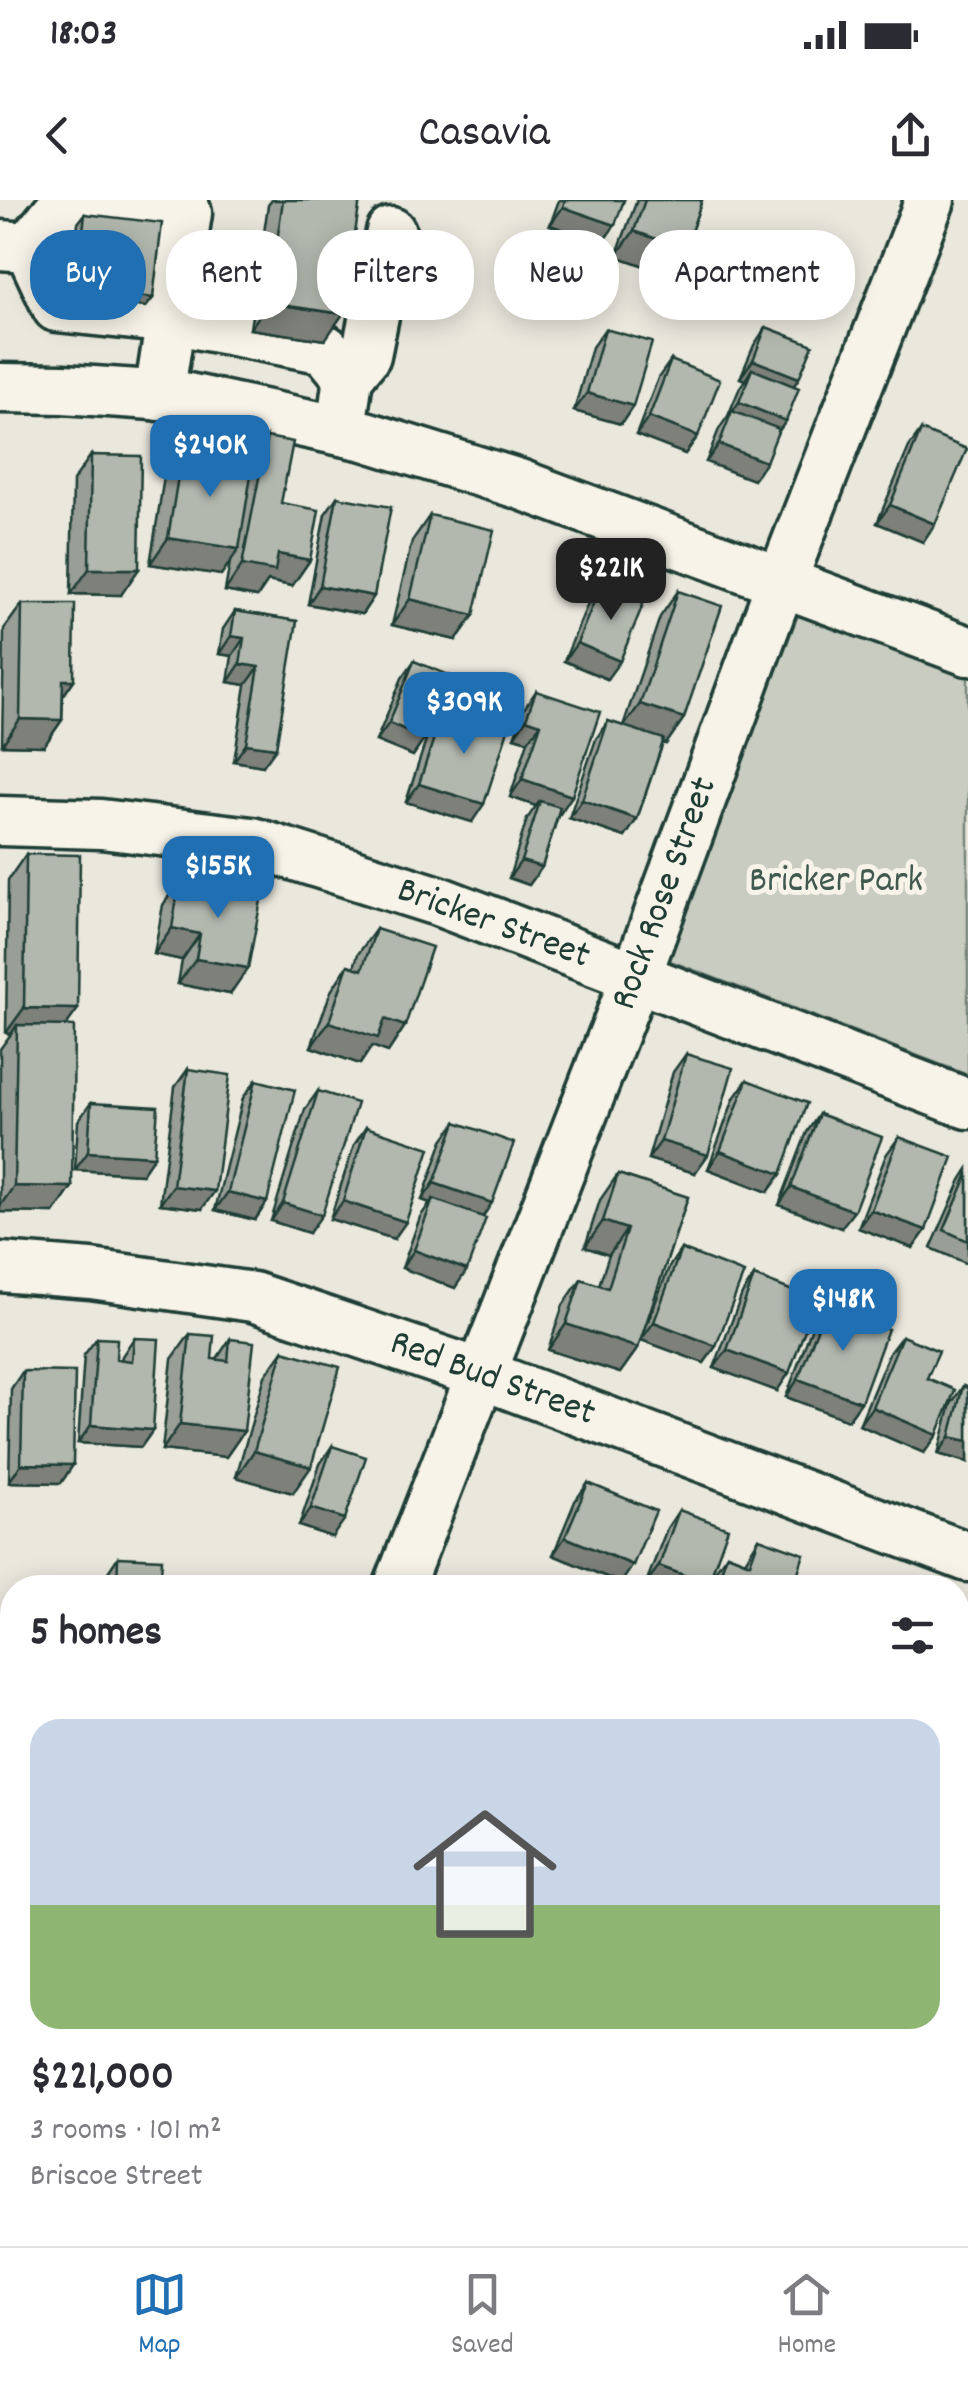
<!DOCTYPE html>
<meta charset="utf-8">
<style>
:root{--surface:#fff;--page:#f7f7f7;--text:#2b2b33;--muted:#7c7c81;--line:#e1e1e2;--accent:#1f6fb2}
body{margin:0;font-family:Dekko,sans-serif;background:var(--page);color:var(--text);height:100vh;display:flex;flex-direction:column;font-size:38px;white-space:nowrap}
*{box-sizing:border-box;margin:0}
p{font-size:32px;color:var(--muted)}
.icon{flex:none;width:55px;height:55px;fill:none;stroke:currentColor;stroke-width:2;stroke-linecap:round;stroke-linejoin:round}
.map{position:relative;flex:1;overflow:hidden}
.drawer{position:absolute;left:0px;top:1375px;width:970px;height:672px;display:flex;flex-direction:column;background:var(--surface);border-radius:40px 40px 0 0;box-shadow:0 5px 25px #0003}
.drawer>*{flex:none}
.guide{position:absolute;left:30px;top:30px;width:910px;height:90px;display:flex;gap:20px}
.price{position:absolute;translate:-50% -85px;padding:0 22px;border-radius:20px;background:var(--accent);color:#fff;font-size:32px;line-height:65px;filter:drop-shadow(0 2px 5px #0008)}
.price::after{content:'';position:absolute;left:50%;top:60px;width:30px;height:22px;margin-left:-15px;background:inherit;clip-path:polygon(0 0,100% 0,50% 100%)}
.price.on{background:#222;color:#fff}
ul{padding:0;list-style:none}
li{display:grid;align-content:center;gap:20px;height:530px;padding:0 30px}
li span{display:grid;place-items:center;height:310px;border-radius:30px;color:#555}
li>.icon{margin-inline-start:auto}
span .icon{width:180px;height:180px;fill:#fffc;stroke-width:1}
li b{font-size:42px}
h2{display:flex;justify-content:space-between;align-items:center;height:120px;padding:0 30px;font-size:42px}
.tag{padding:0 35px;border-radius:40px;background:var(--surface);box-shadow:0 5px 25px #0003;font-size:35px;line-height:90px}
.tag.on{background:var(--accent);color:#fff}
.status{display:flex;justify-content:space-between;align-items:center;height:70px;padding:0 50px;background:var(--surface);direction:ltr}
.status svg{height:28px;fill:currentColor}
header{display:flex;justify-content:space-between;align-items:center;height:130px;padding:0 30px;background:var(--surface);font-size:45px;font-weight:600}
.tabs{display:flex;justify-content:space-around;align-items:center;height:140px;border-top:2px solid var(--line);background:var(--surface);font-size:28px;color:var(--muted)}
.tabs a{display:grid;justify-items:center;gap:5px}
.tabs .on{color:var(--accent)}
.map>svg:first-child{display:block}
.green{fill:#c8ccc1;stroke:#74847a;stroke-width:2.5}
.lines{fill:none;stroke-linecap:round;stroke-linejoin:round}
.minor-casing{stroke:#1f3d34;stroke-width:55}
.minor{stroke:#f7f3e8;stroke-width:48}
.wall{fill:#999e96;stroke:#1f3d34;stroke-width:2.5}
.shaded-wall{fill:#7d817a;stroke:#1f3d34;stroke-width:2.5}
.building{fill:#b2b8ae;stroke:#1f3d34;stroke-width:2.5}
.labels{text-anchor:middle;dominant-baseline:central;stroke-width:10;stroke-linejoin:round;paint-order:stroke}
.park-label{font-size:38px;fill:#415a50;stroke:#f7f3e8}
.street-label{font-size:38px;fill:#1f3d34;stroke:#f7f3e8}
</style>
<div class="status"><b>18:03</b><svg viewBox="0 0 49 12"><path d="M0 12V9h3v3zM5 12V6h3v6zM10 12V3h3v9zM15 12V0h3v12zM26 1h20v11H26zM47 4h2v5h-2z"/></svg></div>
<header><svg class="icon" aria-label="back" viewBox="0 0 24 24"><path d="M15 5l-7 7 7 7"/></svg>Casavia<svg class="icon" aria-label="share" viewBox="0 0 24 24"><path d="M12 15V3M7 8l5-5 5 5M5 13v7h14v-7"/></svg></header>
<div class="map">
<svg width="968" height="2046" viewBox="0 0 968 2046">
<rect width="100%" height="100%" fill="#eae8dd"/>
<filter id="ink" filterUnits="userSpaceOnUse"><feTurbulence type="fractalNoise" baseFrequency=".01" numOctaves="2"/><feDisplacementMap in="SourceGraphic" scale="20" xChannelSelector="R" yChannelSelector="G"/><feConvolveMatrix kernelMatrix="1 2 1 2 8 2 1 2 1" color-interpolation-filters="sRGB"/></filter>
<g filter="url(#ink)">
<path class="green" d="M801,407L968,471V875L665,759Z"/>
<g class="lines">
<defs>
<g id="minor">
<path d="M67,0L29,47L74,53"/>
<path d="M85,0L187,13L159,196"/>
<path d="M0,45L29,47L57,107L171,119L325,149L348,177"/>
<path d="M0,188L63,189L183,197L365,236L519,284L968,451"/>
<path d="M344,207L348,177L366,155L391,32"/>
<path d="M0,621L101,624L252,642L438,701L968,904"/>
<path d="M0,1067L91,1074L253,1097L481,1174L968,1357"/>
<path d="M398,1388L635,779L782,380L930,0"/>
<path d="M0,1506H12"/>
<path d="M958,1810L968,1814"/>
<path d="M0,1931L12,1932"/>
<path d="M360,2035L389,2046"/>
</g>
</defs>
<use href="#minor" class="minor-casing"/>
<use href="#minor" class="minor"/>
</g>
<g class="wall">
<path d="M272,0H360L325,140L250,129L268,5Z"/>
<path d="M559,0H624L602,43L550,25Z"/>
<path d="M637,0H702L685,49L667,74L616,56Z"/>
<path d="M85,14L153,98L146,107L69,98L78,23Z"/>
<path d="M766,127L794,186L786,221L777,233L753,280L706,262L719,229L728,216L740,187L745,180L740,178L754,145Z"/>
<path d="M605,129L633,206L621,224L574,211L592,147Z"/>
<path d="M671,160L698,236L685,254L636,235L658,178Z"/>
<path d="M921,230L923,342L877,323L909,247Z"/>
<path d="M267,237L281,303L310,360L292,386L268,381L257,397L225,391L230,362L221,375L150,364L164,277L182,252L249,262Z"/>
<path d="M91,255L121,395L71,394L73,281Z"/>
<path d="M337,297L374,396L362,414L308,404L325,314Z"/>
<path d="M430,315L474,415L456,440L392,425L412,341Z"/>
<path d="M601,385L607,479L564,461L588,403Z"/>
<path d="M678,391L684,518L666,544L663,543L637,619L625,637L569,618L596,539L608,521L623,526L660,417Z"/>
<path d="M22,404L74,480L63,496L62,520L44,546L2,545L4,429Z"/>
<path d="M235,411L297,421L263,566L234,561L246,485L228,482L232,456L219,454L223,429Z"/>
<path d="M414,461L425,538L413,556L376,541L402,478Z"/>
<path d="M536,491L572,596L559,613L542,667L529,685L509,678L527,619L536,606L510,597L528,541L514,537L524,509Z"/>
<path d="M443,510L472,622L406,602L430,528Z"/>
<path d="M26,654L66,826L72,987L54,1013L0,1012V849L11,834L6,833L8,680Z"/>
<path d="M180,679L230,794L178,784L182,760L154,754L163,705Z"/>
<path d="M376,729L405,826L388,852L372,846L360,864L311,847L331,791L348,765L354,767L358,754Z"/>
<path d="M686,854L695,973L648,959L673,872Z"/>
<path d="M188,869L202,1009L160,1004L175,887Z"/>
<path d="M256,880L267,1002L255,1020L215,1010L243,898Z"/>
<path d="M747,880L781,974L768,992L708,969L734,898Z"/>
<path d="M318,891L309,1033L271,1021L305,909Z"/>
<path d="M91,903L142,974L75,970L78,921Z"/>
<path d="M819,914L841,1028L779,1005L807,932Z"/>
<path d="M456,922L482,1017L455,1088L402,1068L420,1017L430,1003L422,1000L443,940Z"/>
<path d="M366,927L394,1039L330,1019L354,945Z"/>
<path d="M899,937L926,1030L913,1048L858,1028L886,955Z"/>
<path d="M968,969V1064L931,1048L961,980Z"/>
<path d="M618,974L688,997L638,1148L620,1173L548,1150L563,1105L581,1079L599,1085L609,1055L585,1047L600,1000Z"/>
<path d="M681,1049L716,1146L704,1163L641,1140L669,1067Z"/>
<path d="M754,1076L777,1191L714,1168L742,1094Z"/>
<path d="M826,1106L861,1202L848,1220L786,1197L813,1124Z"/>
<path d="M190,1134L212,1159L216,1160L230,1139L244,1231L226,1257L162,1250L172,1159Z"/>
<path d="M902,1136L927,1178L937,1235L924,1253L859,1225L889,1153Z"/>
<path d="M97,1138L116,1159L121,1160L122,1156L134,1138L153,1230L141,1247L78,1243L84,1155Z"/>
<path d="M283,1151L293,1293L236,1277L265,1176Z"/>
<path d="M23,1171L73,1265L61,1283L9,1282L11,1189Z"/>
<path d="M963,1186L968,1188V1262L938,1254L951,1204Z"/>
<path d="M332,1246V1337L299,1326L320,1264Z"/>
<path d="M588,1283L621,1383L553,1355L575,1301Z"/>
<path d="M679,1310L708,1384L706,1388H657L646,1383L667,1328Z"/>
<path d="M759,1338L793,1388H709L714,1372L727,1354L745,1361Z"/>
<path d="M118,1357L160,1388H105L106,1375Z"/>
<path d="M10,1540L12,1643H0V1554Z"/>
<path d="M966,1650L958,1721V1662Z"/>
<path d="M12,2004V2035H111V2046H9L11,2007Z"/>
<path d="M157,2035H195L209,2046H151Z"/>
<path d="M717,2035H786L782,2046H713Z"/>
</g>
<g class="shaded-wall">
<path d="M563,7L615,25L602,43L550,25Z"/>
<path d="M634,31L685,49L667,74L616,56Z"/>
<path d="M76,88L153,98L146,107L69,98Z"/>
<path d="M268,103L343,114L325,140L250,129Z"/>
<path d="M753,160L799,178L787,196L752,169L745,180L740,178Z"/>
<path d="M587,193L633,206L621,224L574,211Z"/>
<path d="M739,202L786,221L773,239L730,215Z"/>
<path d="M649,217L698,236L685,254L636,235Z"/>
<path d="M719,244L766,262L753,280L706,262Z"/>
<path d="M890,305L935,324L923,342L877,323Z"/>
<path d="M168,338L239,349L221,375L150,364Z"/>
<path d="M278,354L310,360L292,386L268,381L257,397L225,391L242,365Z"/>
<path d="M89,369H139L121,395L71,394Z"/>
<path d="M320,386L374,396L362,414L308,404Z"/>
<path d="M410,399L474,415L456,440L392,425Z"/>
<path d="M231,436L244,438L232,456L219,454Z"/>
<path d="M577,443L620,461L607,479L564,461Z"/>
<path d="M240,464L259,467L246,485L228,482Z"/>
<path d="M63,480H74L56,506Z"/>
<path d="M640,504L684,518L666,544L622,529Z"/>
<path d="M20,519L62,520L44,546L2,545Z"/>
<path d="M526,519L541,524L528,541L514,537Z"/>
<path d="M389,523L425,538L413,556L376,541Z"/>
<path d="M246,544L276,548L263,566L234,561Z"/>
<path d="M522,579L572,596L560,614L538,606L540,601L536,606L510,597Z"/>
<path d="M419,584L484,604L472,622L406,602Z"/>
<path d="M582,600L637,619L625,637L569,618Z"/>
<path d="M521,661L542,667L529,685L509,678Z"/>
<path d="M172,728L200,734L182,760L154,754Z"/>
<path d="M196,759L248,768L230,794L178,784Z"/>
<path d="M24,808L78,809L60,834L17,825L11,834L6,833Z"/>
<path d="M385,819L405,826L388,852L372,846L360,864L311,847L329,822Z"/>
<path d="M661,941L708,955L695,973L648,959Z"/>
<path d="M720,951L781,974L768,992L708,969Z"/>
<path d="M88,952L154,956L142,974L75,970Z"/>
<path d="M434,983L492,1003L480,1021L433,999L430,1003L422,1000Z"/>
<path d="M14,986L72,987L54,1013L0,1012V1006Z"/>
<path d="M173,986L215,991L202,1009L160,1004Z"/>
<path d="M791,987L854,1011L841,1028L779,1005Z"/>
<path d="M228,992L267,1002L255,1020L215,1010Z"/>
<path d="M343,1001L406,1022L394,1039L330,1019Z"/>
<path d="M283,1003L322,1015L309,1033L271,1021Z"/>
<path d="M871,1010L926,1030L913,1048L858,1028Z"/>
<path d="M603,1021L627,1029L609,1055L585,1047Z"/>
<path d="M414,1050L467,1070L455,1088L402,1068Z"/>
<path d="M654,1122L716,1146L704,1163L641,1140Z"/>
<path d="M566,1124L638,1148L620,1173L548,1150Z"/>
<path d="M727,1150L789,1173L777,1191L714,1168Z"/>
<path d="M798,1179L861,1202L848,1220L786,1197Z"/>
<path d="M872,1207L937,1235L924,1253L859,1225Z"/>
<path d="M180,1224L244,1231L226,1257L162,1250Z"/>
<path d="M91,1225L153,1230L141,1247L78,1243Z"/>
<path d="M950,1237L968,1241V1262L938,1254Z"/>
<path d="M254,1251L311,1267L293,1293L236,1277Z"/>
<path d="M21,1264L73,1265L61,1283L9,1282Z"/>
<path d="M311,1308L345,1319L332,1337L299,1326Z"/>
<path d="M565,1337L633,1365L621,1383L553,1355Z"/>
<path d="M659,1366L708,1384L706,1388H657L646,1383Z"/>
<path d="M958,1490L968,1494V1516L958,1512Z"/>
<path d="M8,1625H12V1643H0V1637Z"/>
<path d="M958,1699L968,1703V1725L958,1721Z"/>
<path d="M958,1955L968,1958V1965L959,1978L958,1977Z"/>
<path d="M594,2035H617L613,2041Z"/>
</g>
<g class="building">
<path d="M283,0H360L343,114L268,103Z"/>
<path d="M565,0H624L615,25L563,7Z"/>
<path d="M645,0H702L685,49L634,31Z"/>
<path d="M85,14L162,23L153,98L76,88Z"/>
<path d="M766,127L813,145L799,178L753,160Z"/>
<path d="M605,129L652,142L633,206L587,193Z"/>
<path d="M671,160L720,180L698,236L649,217Z"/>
<path d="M752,169L799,188L786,221L739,202Z"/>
<path d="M732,211L779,229L766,262L719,244Z"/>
<path d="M921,230L967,249L935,324L890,305Z"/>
<path d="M267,237L293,242L281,303L319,310L310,360L278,354L275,371L242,365Z"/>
<path d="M182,252L253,263L239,349L168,338Z"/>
<path d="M91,255L141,256L139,369H89Z"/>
<path d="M337,297L391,307L374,396L320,386Z"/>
<path d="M430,315L494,330L474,415L410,399Z"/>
<path d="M601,385L644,402L620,461L577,443Z"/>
<path d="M678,391L722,406L684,518L640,504Z"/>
<path d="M22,404H75L74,480H63L62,520L20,519Z"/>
<path d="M235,411L297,421L276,548L246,544L259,467L240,464L244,438L231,436Z"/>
<path d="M414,461L451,476L425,538L389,523Z"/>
<path d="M536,491L600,512L572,596L522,579L541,524L526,519Z"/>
<path d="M443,510L508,530L484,604L419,584Z"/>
<path d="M608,521L664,539L637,619L582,600Z"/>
<path d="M540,601L560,607L542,667L521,661Z"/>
<path d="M26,654L80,655L78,809L24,808Z"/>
<path d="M180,679L262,695L248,768L196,759L200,734L172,728Z"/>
<path d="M376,729L432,747L405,826L385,819L378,838L329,822L348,765L362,770Z"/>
<path d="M17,825L74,826L72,987L14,986Z"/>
<path d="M686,854L733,868L708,955L661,941Z"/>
<path d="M188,869L230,875L215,991L173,986Z"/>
<path d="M256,880L295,890L267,1002L228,992Z"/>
<path d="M747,880L807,903L781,974L720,951Z"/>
<path d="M318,891L357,903L322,1015L283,1003Z"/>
<path d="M91,903L158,907L154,956L88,952Z"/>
<path d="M819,914L882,937L854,1011L791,987Z"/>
<path d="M456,922L514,943L492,1003L434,983Z"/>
<path d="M366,927L430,948L406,1022L343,1001Z"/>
<path d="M899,937L953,957L926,1030L871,1010Z"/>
<path d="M618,974L688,997L638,1148L566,1124L581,1079L608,1088L627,1029L603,1021Z"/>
<path d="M968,974V1041L944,1030Z"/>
<path d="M433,999L486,1018L467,1070L414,1050Z"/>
<path d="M681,1049L744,1073L716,1146L654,1122Z"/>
<path d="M754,1076L816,1100L789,1173L727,1150Z"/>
<path d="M826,1106L888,1129L861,1202L798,1179Z"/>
<path d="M190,1134L214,1136L212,1159L228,1161L230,1139L254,1142L244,1231L180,1224Z"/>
<path d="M902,1136L939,1151L927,1178L955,1190L937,1235L872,1207Z"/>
<path d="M97,1138L117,1139L116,1159L132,1161L134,1138L159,1139L153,1230L91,1225Z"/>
<path d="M283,1151L340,1167L311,1267L254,1251Z"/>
<path d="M23,1171L75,1172L73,1265L21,1264Z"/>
<path d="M963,1186L968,1188V1241L950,1237Z"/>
<path d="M332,1246L366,1257L345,1319L311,1308Z"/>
<path d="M588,1283L656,1311L633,1365L565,1337Z"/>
<path d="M679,1310L728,1328L708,1384L659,1366Z"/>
<path d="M759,1338L804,1354L793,1388H715L727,1354L750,1363Z"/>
<path d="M118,1357L162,1359L160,1388H117Z"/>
<path d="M963,1424L968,1426V1494L958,1490V1437Z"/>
<path d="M10,1540H12V1625H8Z"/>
<path d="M966,1650H968V1703L958,1699V1676Z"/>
<path d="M958,1874L968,1877V1958L958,1955Z"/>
<path d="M22,2035H111V2046L21,2045Z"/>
<path d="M161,2035H195L210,2042L209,2046H156Z"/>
<path d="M723,2035H786L782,2046H719Z"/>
<path d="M247,2041L261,2046H245Z"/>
</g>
</g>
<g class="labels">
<g class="park-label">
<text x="836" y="682">Bricker Park</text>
</g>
<g class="street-label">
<text transform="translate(666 694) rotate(-70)">Rock Rose Street</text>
<text transform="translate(493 725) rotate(20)">Bricker Street</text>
<text transform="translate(492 1180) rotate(20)">Red Bud Street</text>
</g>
</g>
</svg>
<b class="price" style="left:210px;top:300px">$240K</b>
<b class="price on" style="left:611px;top:423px">$221K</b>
<b class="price" style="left:464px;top:557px">$309K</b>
<b class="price" style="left:218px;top:721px">$155K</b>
<b class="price" style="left:843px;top:1154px">$148K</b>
<div class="guide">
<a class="tag on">Buy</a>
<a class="tag">Rent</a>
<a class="tag">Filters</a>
<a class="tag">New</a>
<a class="tag">Apartment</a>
</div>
<section class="drawer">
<h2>5 homes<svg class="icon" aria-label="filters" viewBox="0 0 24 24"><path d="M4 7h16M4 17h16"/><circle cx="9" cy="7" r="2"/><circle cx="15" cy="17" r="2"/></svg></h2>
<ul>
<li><span style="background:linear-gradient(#c9d6e8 60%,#8fb573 0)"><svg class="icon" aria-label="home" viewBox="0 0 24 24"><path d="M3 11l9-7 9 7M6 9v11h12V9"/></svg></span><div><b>$221,000</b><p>3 rooms · 101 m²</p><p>Briscoe Street</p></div></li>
</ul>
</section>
</div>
<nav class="tabs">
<a class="on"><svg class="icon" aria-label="map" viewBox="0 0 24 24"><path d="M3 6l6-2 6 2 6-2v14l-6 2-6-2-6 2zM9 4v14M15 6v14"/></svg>Map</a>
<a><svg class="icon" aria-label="saved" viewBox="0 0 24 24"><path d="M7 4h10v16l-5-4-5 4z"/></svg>Saved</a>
<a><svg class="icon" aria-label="home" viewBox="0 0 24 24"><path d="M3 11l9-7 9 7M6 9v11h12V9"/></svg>Home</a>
</nav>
